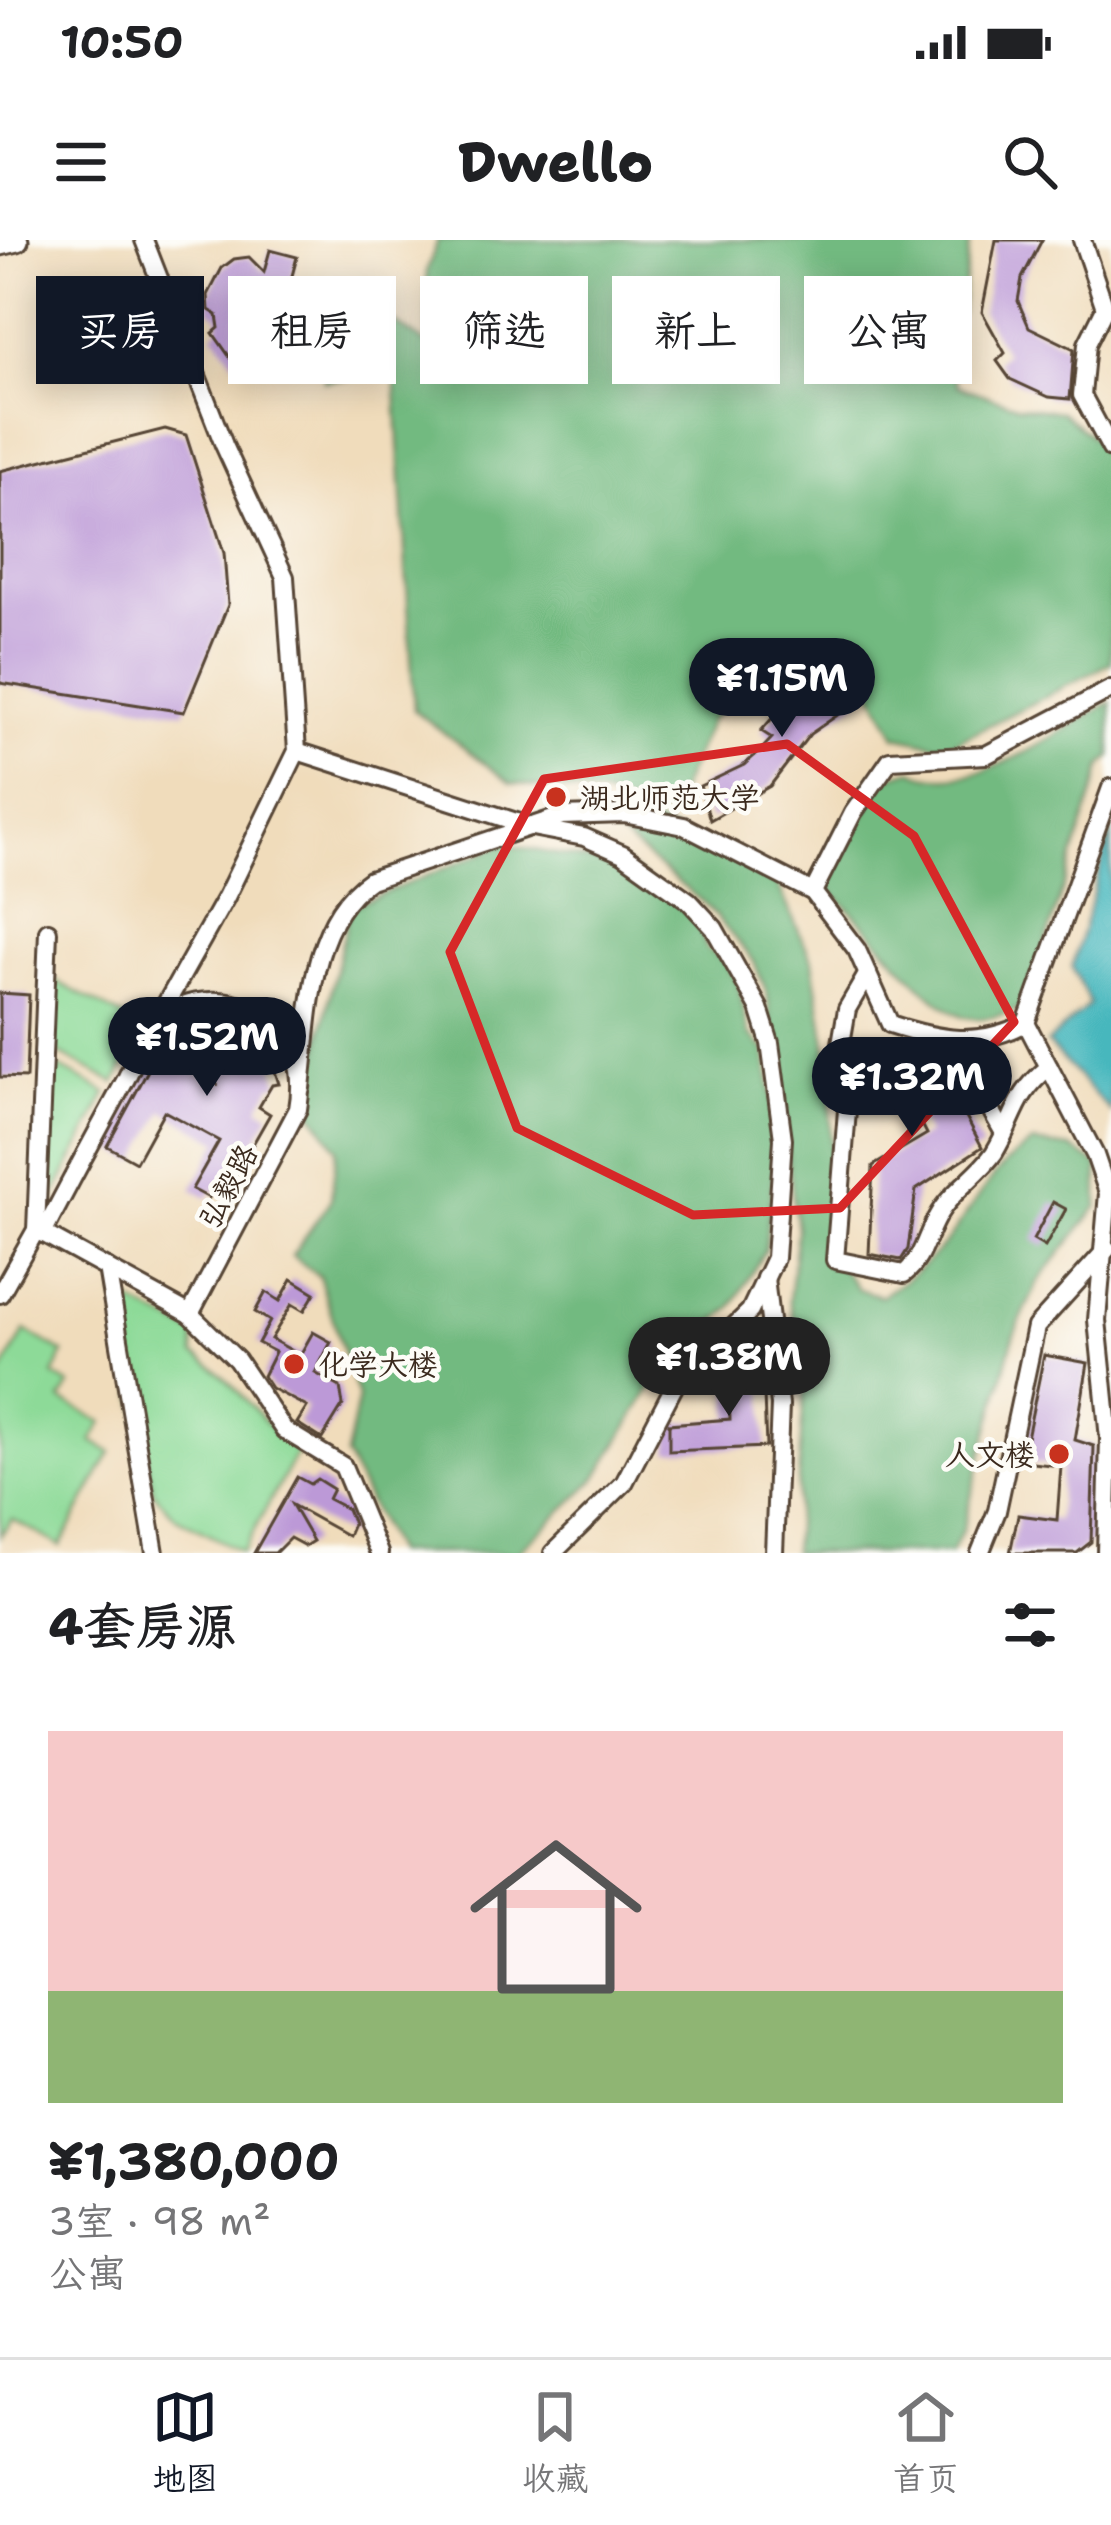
<!DOCTYPE html>
<html lang="zh">
<meta charset="utf-8">
<style>
:root{--surface:#fff;--page:#f2f2f2;--text:#202124;--muted:#757577;--line:#e0e0e0;--accent:#111827}
body{margin:0;font-family:"Shantell Sans","LXGW WenKai TC",sans-serif;background:var(--page);color:var(--text);height:100vh;display:flex;flex-direction:column;font-size:45px;white-space:nowrap}
*{box-sizing:border-box;margin:0}
p{font-size:39px;color:var(--muted)}
.icon{flex:none;width:66px;height:66px;fill:none;stroke:currentColor;stroke-width:2;stroke-linecap:round;stroke-linejoin:round}
.map{position:relative;height:1313px;overflow:hidden}
.sheet{display:flex;flex-direction:column;background:var(--surface);flex:1}
.sheet>*{flex:none}
.top-card{position:absolute;left:36px;top:36px;width:1041px;height:108px;display:flex;gap:24px}
.price{position:absolute;translate:-50% -102px;padding:0 27px;border-radius:42px;background:var(--accent);color:#fff;font-size:39px;line-height:78px;filter:drop-shadow(0 3px 6px #0008)}
.price::after{content:'';position:absolute;left:50%;top:72px;width:36px;height:27px;margin-left:-18px;background:inherit;clip-path:polygon(0 0,100% 0,50% 100%)}
.price.on{background:#222;color:#fff}
ul{padding:0;list-style:none}
li{display:grid;align-content:center;gap:24px;height:636px;padding:0 48px}
li+li{border-top:3px solid var(--line)}
li span{display:grid;place-items:center;height:372px;border-radius:0px;color:#555}
li>.icon{margin-inline-start:auto}
span .icon{width:216px;height:216px;fill:#fffc;stroke-width:1}
li b{font-size:51px}
h2{display:flex;justify-content:space-between;align-items:center;height:144px;padding:0 48px;font-size:51px}
.pill{padding:0 42px;border-radius:0px;background:var(--surface);box-shadow:0 6px 30px #0003;font-size:42px;line-height:108px}
.pill.on{background:var(--accent);color:#fff}
.status{display:flex;justify-content:space-between;align-items:center;height:84px;padding:0 60px;background:var(--surface);direction:ltr}
.status svg{height:33px;fill:currentColor}
header{display:flex;justify-content:space-between;align-items:center;height:156px;padding:0 48px;background:var(--surface);font-size:54px;font-weight:800}
.menu{display:flex;justify-content:space-around;align-items:center;height:168px;border-top:3px solid var(--line);background:var(--surface);font-size:33px;color:var(--muted)}
.menu a{display:grid;justify-items:center;gap:6px}
.menu .on{color:var(--accent)}
.map>svg:first-child{display:block}
.green{fill:#8dda98;stroke:#64825b;stroke-width:3}
.forest{fill:#72ba80;stroke:#56724f;stroke-width:3}
.water{fill:#47b7bd;stroke:#41706e;stroke-width:3}
.building{fill:#bc99d7}
.lines{fill:none;stroke-linecap:round;stroke-linejoin:round}
.minor-casing{stroke:#564536;stroke-width:22}
.major-casing{stroke:#564536;stroke-width:27}
.minor{stroke:#fff;stroke-width:16}
.major{stroke:#fff;stroke-width:21}
.marked{fill:none;stroke:#d62828;stroke-width:9;stroke-linejoin:round}
.poi-dot{fill:#c8321e;stroke:#fdfcf7;stroke-width:4.5}
.labels{text-anchor:middle;dominant-baseline:central;stroke-width:9;stroke-linejoin:round;paint-order:stroke}
.poi-label{font-size:30px;fill:#3b2a1e;stroke:#fdfcf7;text-anchor:start}
.street-label{font-size:30px;fill:#3b2a1e;stroke:#fdfcf7}
</style>
<div class="status"><b>10:50</b><svg viewBox="0 0 49 12"><path d="M0 12V9h3v3zM5 12V6h3v6zM10 12V3h3v9zM15 12V0h3v12zM26 1h20v11H26zM47 4h2v5h-2z"/></svg></div>
<header><svg class="icon" aria-label="menu" viewBox="0 0 24 24"><path d="M4 6h16M4 12h16M4 18h16"/></svg>Dwello<svg class="icon" aria-label="search" viewBox="0 0 24 24"><circle cx="10" cy="10" r="6"/><path d="M15 15l6 6"/></svg></header>
<div class="map">
<svg width="1111" height="1313" viewBox="0 0 1111 1313">
<rect width="100%" height="100%" fill="#fdfcf7"/>
<filter id="ink" filterUnits="userSpaceOnUse"><feTurbulence type="fractalNoise" baseFrequency=".00833" numOctaves="2"/><feDisplacementMap in="SourceGraphic" scale="24" xChannelSelector="R" yChannelSelector="G"/><feConvolveMatrix kernelMatrix="1 2 1 2 8 2 1 2 1" color-interpolation-filters="sRGB"/></filter>
<filter id="wash" filterUnits="userSpaceOnUse"><feTurbulence type="fractalNoise" baseFrequency=".004" numOctaves="4" result="noise"/><feDisplacementMap in="SourceGraphic" scale="48" xChannelSelector="R" yChannelSelector="G"/><feGaussianBlur stdDeviation="2.7" result="paint"/><feColorMatrix in="noise" values="0 0 0 0 0 0 0 0 0 0 0 0 0 0 0 0 0 1.4 0 .05"/><feComposite in="paint" operator="in"/></filter>
<g filter="url(#wash)">
<rect width="100%" height="100%" fill="#f0dcbb"/>
<g class="green">
<path d="M52,739L144,788L115,843L52,810Z"/>
<path d="M51,823L107,853L45,973Z"/>
<path d="M116,1055L195,1094L194,1115C238,1138 256,1184 299,1209L242,1312L176,1278L153,1252Z"/>
<path d="M25,1091L64,1113L53,1135L70,1145L61,1160L103,1182L92,1201L111,1212L60,1306L12,1279L0,1296V1137Z"/>
</g>
<g class="forest">
<path d="M438,0H970L961,72L941,102L958,146L1019,166L1061,172L1099,203L1111,238V423L946,507L896,496L850,407L816,398L711,479L669,575L601,555L511,543L414,470L395,133L324,141L335,43L428,105L427,30Z"/>
<path d="M1111,462V517L1102,526L1025,767C1007,773 989,781 970,778C929,771 868,681 831,652L829,640L883,539L912,530C972,560 1058,491 1111,462Z"/>
<path d="M637,581H654L776,641L813,722L831,833L829,1012L858,1049L881,1056C907,1040 934,1019 952,994C978,960 994,925 1033,903L1071,908L1098,925V966L1038,1042L1014,1095L962,1291L951,1313H793L806,1123L789,1061L797,989L767,753L753,720L705,664L618,594Z"/>
<path d="M504,604L633,629L696,679L707,709L724,720L738,743L749,794L766,810L777,900L765,1010L732,1067L667,1122L596,1239L517,1313H394L346,1216L358,1157L319,1036L292,1016L331,959L337,909L306,863L350,667Z"/>
</g>
<path class="water" d="M1111,590V872L1047,803L1090,764L1072,727Z"/>
<g id="blocks">
<g class="building">
<path d="M996,0H1042L1022,38L1018,61L1029,87L1074,109L1070,159L1049,157L1010,139L997,121L1005,113L982,72Z"/>
<path d="M270,10L297,17L288,51L295,57L263,101L234,123L213,93L219,88L217,75L209,70L208,55L222,28L234,19L249,17L264,32Z"/>
<path d="M165,189L186,195L224,313L228,365L184,472L0,443V231Z"/>
<path d="M838,423L858,461L810,494L770,546L710,580L700,546L744,525L760,511L772,498L761,491L797,450Z"/>
<path d="M0,753L29,755L26,838L0,837Z"/>
<path d="M219,774V781L236,784L238,778L258,787L254,795L265,807L274,802L284,822L273,825L279,844L272,845L259,867L270,874L224,955L213,949L209,958L192,949L219,901L164,871L136,922L107,906L159,810L217,844L197,775Z"/>
<path d="M854,801L930,808L982,907L916,950L908,1009L901,1020L869,1014L873,926L927,894L903,847L858,842Z"/>
<path d="M1053,962L1066,969L1045,1007L1033,1000Z"/>
<path d="M292,1039L315,1053L304,1071L292,1064L271,1099L300,1115L313,1092L331,1102L315,1133L340,1147L343,1165L322,1199L297,1183L307,1167L271,1148L263,1136L275,1112L258,1103L270,1081L255,1072L266,1052L280,1061Z"/>
<path d="M1044,1115L1088,1123L1075,1200L1094,1206L1091,1302L1077,1313H1010L1018,1275L1057,1280L1061,1226L1022,1222Z"/>
<path d="M763,1128L766,1207L669,1211V1184L730,1179L728,1129Z"/>
<path d="M297,1237L310,1244L317,1239L333,1249L328,1259L347,1269L353,1284L348,1296L292,1265L313,1301L305,1306L290,1298L275,1313H254Z"/>
</g>
</g>
</g>
<g filter="url(#ink)">
<use href="#blocks" fill-opacity="0" stroke="#564536" stroke-width="3"/>
<g class="lines">
<defs>
<g id="minor">
<path d="M144,0L224,205L285,337L297,511L226,657L154,785"/>
<path d="M1082,0L1105,68"/>
<path d="M1105,68L1087,104L1082,155L1111,209"/>
<path d="M297,511L532,587L584,597L623,614L689,661L714,688L759,768L770,803L783,899L775,1018L750,1071L677,1141L624,1243L553,1313"/>
<path d="M813,652L853,573L890,520L986,515L1111,449"/>
<path d="M868,733L847,769L839,815L848,858L835,1020L904,1034C923,1019 925,998 937,977C950,952 978,936 994,913C1016,877 1013,856 1049,827"/>
<path d="M1026,783L1095,915L1108,953L1097,1080L1109,1199L1106,1313"/>
<path d="M952,801L1004,893"/>
<path d="M301,848C309,780 308,682 370,640L562,576L624,574L684,586L813,652L857,710L890,784C939,800 979,808 1026,783L1111,548"/>
<path d="M37,990L190,1074L237,1120L284,1190L343,1226L379,1313"/>
<path d="M43,994C70,942 98,890 126,839C135,821 143,796 157,782C186,753 236,756 268,778C298,800 304,835 298,869L190,1074"/>
<path d="M107,1028L155,1313"/>
<path d="M765,1038L780,1165L774,1313"/>
<path d="M0,1054L36,990L48,691"/>
<path d="M980,1313L997,1271L1036,1087L1107,1009"/>
</g>
<path id="major" d="M0,4L17,0"/>
</defs>
<use href="#minor" class="minor-casing"/>
<use href="#major" class="major-casing"/>
<use href="#minor" class="minor"/>
<use href="#major" class="major"/>
</g>
</g>
<path class="marked" d="M787,504L914,596L1014,782L840,968L693,975L517,888L450,712L544,539Z"/>
<g class="poi-dot">
<circle cx="556" cy="557" r="12"/>
<circle cx="294" cy="1124" r="12"/>
<circle cx="1059" cy="1214" r="12"/>
</g>
<g class="labels">
<g class="poi-label">
<text x="580" y="557">湖北师范大学</text>
<text x="318" y="1124">化学大楼</text>
<text x="1035" y="1214" text-anchor="end">人文楼</text>
</g>
<g class="street-label">
<text transform="translate(228 946) rotate(-62)">弘毅路</text>
</g>
</g>
</svg>
<b class="price" style="left:782px;top:500px">¥1.15M</b>
<b class="price" style="left:207px;top:859px">¥1.52M</b>
<b class="price" style="left:912px;top:899px">¥1.32M</b>
<b class="price on" style="left:729px;top:1179px">¥1.38M</b>
<div class="top-card">
<a class="pill on">买房</a>
<a class="pill">租房</a>
<a class="pill">筛选</a>
<a class="pill">新上</a>
<a class="pill">公寓</a>
</div>
</div>
<section class="sheet">
<h2>4套房源<svg class="icon" aria-label="filters" viewBox="0 0 24 24"><path d="M4 7h16M4 17h16"/><circle cx="9" cy="7" r="2"/><circle cx="15" cy="17" r="2"/></svg></h2>
<ul>
<li><span style="background:linear-gradient(#f6c9c9 70%,#8fb573 0)"><svg class="icon" aria-label="home" viewBox="0 0 24 24"><path d="M3 11l9-7 9 7M6 9v11h12V9"/></svg></span><div><b>¥1,380,000</b><p>3室 · 98 m²</p><p>公寓</p></div></li>
</ul>
</section>
<nav class="menu">
<a class="on"><svg class="icon" aria-label="map" viewBox="0 0 24 24"><path d="M3 6l6-2 6 2 6-2v14l-6 2-6-2-6 2zM9 4v14M15 6v14"/></svg>地图</a>
<a><svg class="icon" aria-label="saved" viewBox="0 0 24 24"><path d="M7 4h10v16l-5-4-5 4z"/></svg>收藏</a>
<a><svg class="icon" aria-label="home" viewBox="0 0 24 24"><path d="M3 11l9-7 9 7M6 9v11h12V9"/></svg>首页</a>
</nav>
